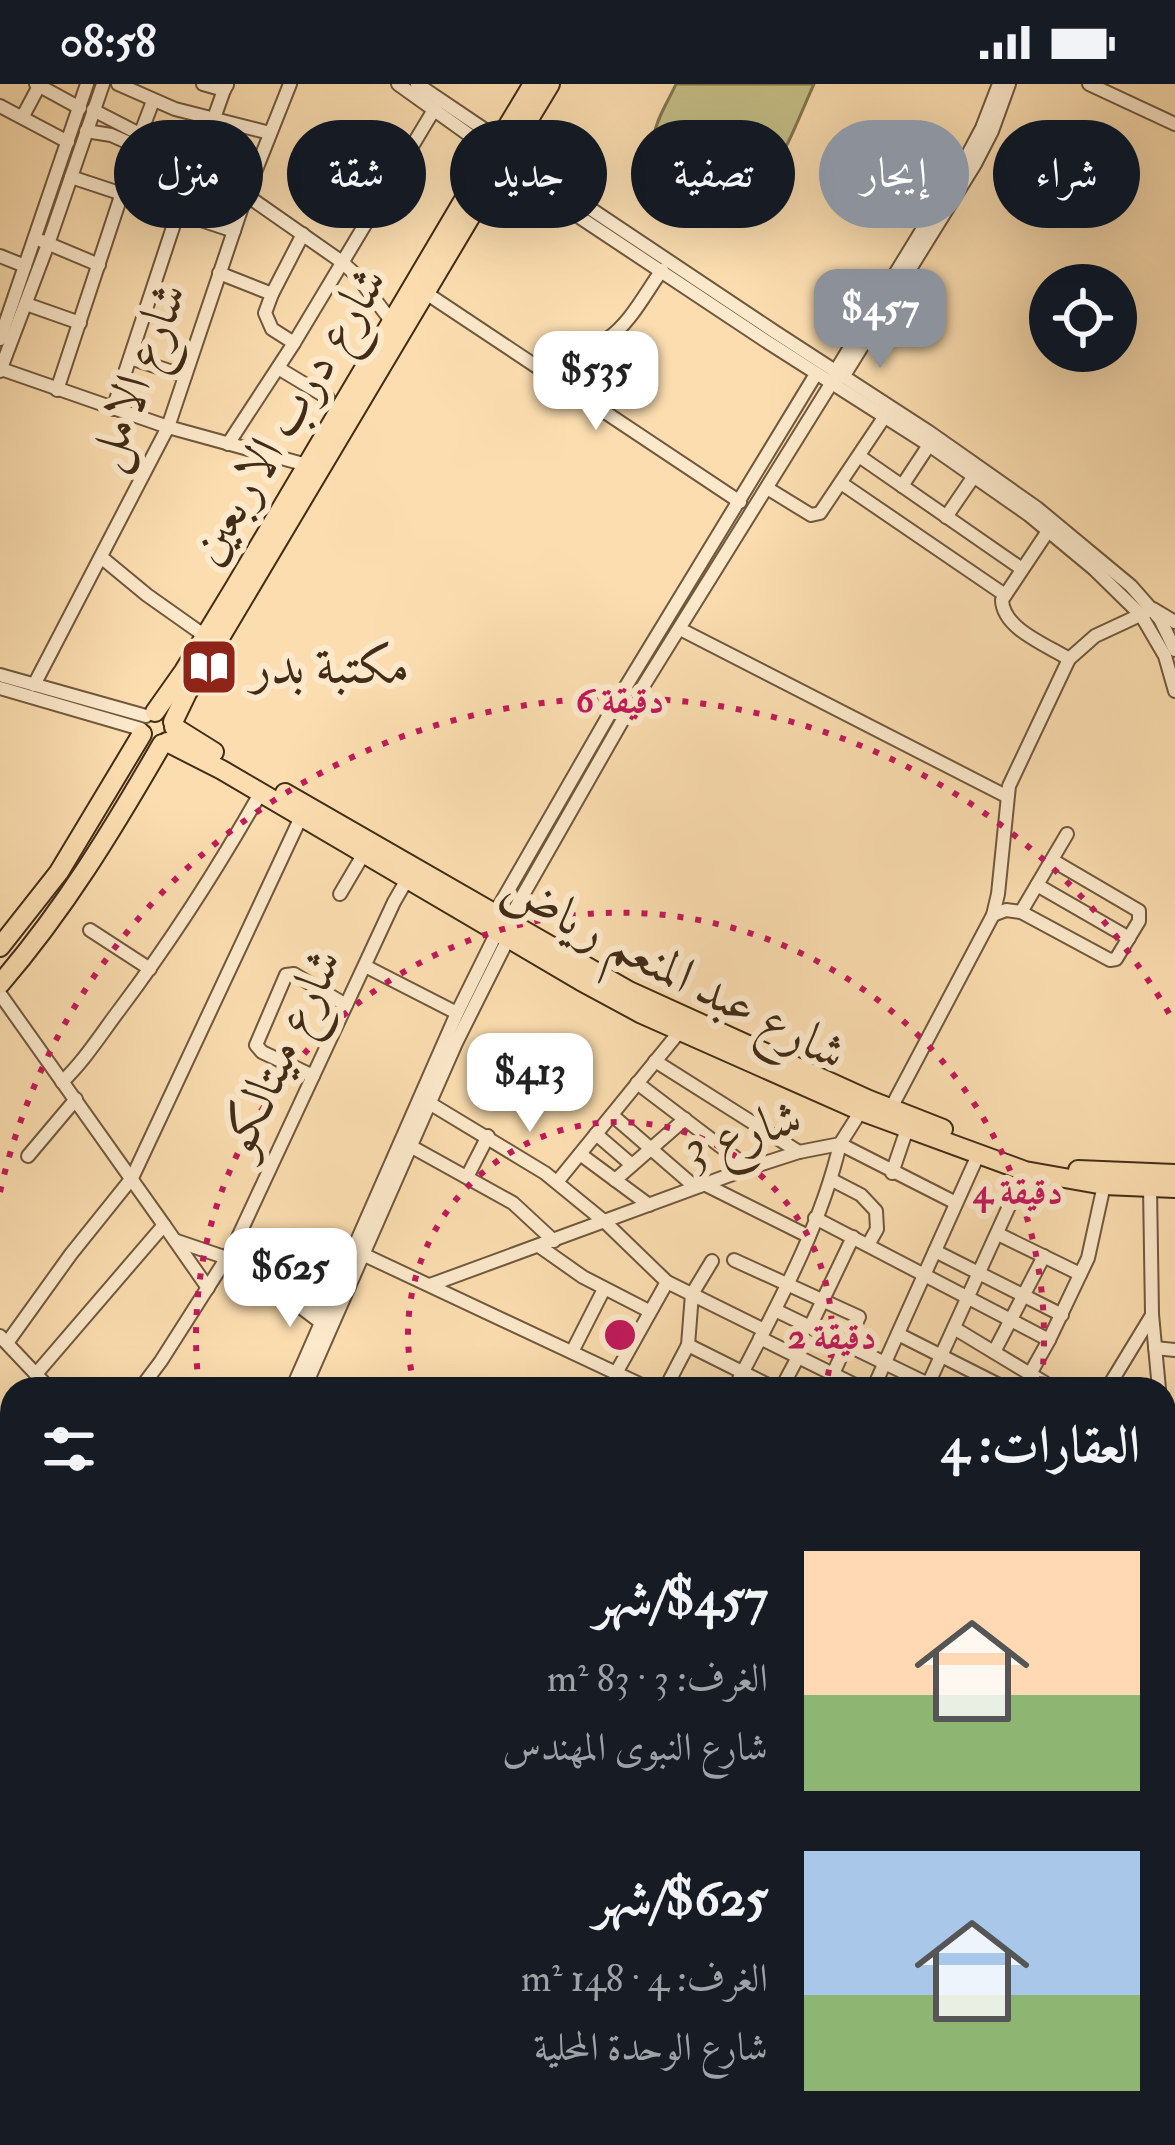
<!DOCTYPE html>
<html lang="ar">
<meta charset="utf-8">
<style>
:root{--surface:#171b24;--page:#242831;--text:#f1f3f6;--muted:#9ea1a6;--accent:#8c9099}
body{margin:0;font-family:"IM FELL Double Pica",Amiri,serif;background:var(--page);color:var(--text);direction:rtl;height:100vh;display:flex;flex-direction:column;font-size:45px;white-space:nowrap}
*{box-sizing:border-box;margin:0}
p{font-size:39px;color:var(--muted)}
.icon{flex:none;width:66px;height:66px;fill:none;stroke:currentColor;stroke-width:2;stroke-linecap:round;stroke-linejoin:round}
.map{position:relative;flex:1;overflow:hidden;direction:ltr}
.side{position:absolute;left:0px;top:1293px;width:1176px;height:768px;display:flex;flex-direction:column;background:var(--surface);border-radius:36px 36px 0 0;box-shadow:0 12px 48px #0002;direction:rtl}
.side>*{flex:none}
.top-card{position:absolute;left:36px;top:36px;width:1104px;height:108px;direction:rtl;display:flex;gap:24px}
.buttons{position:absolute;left:1029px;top:180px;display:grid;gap:24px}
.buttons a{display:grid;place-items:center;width:108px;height:108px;border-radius:50%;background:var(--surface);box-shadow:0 12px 48px #0002;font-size:60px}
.price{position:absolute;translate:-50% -102px;padding:0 27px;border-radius:24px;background:#fff;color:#222;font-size:39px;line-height:78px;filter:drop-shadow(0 3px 6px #0008)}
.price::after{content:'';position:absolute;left:50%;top:72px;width:36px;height:27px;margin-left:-18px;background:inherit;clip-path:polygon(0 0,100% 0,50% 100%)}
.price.active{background:var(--accent);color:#fff}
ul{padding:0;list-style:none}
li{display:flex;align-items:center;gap:36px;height:300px;padding:0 36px}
li span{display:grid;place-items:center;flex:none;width:336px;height:240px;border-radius:0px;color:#555}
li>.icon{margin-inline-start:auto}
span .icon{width:144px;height:144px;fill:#fffc;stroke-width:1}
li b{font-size:51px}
h2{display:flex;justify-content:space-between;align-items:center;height:144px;padding:0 36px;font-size:51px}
.pill{padding:0 42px;border-radius:54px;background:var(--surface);box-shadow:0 12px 48px #0002;font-size:42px;line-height:108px}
.pill.active{background:var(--accent);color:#fff}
.status{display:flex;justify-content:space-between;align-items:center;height:84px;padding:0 60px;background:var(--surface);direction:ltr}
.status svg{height:33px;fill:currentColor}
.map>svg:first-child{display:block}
.green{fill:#c5bf86;stroke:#84764e;stroke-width:3}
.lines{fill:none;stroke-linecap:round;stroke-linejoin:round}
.minor-casing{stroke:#70583d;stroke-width:16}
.highway-casing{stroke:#422c17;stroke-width:22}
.minor{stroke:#fce9cb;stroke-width:12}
.highway{stroke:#fbddaf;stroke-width:18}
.ring{fill:none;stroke:#c2185b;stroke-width:6;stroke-dasharray:6 12}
.labels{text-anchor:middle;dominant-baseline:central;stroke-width:12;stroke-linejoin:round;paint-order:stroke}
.street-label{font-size:51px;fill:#422c17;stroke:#fce9cb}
.poi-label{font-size:51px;fill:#422c17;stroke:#fce9cb;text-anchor:start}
.centre{fill:#c2185b;stroke:#fce9cb;stroke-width:6}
.ring-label{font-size:36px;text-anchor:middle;font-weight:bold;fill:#c2185b;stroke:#fce9cb;stroke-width:12;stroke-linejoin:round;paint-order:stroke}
</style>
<div class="status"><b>08:58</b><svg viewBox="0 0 49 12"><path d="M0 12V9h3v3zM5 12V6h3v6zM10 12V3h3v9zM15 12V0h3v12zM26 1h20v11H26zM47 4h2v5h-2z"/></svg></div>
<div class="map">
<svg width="1175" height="2061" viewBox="0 0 1175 2061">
<rect width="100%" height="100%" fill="#fbddaf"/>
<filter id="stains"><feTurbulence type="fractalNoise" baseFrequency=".00167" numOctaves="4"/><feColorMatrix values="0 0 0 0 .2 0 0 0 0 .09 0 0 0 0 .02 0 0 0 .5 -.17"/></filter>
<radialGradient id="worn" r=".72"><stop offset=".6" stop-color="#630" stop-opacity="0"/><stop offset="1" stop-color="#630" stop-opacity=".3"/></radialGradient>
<path class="green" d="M676,0H814C799,32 782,84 755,106C709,143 647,111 654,52C656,35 669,16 676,0Z"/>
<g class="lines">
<defs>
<g id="minor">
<path d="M36,0L80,24"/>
<path d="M118,0L175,25L270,49"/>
<path d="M203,0L224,6L227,1"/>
<path d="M398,0L486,63"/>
<path d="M417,0L494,52"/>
<path d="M1089,0L1175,40"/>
<path d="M0,22L68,58"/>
<path d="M93,26L237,100L246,111L342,178L357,192L392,238"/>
<path d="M23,32L39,2"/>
<path d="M214,34L224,6"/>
<path d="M86,47L111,51L218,98"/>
<path d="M140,51L153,17"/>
<path d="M516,75L775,248L929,348L1037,424L1131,502L1160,535L1175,566"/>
<path d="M504,83L769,259L929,361L1029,431L1094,485L1141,531L1165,572L1175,607"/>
<path d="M71,93L234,147"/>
<path d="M42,157L99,181"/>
<path d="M0,172L25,182"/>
<path d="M219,189L272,210"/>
<path d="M426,209L740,418"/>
<path d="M26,220L80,239"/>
<path d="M0,255L87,0"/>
<path d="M294,259L272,245L265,229L272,210L303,150"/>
<path d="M130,274L185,292"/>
<path d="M278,284L328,314"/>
<path d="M1,285L168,343L314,383"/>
<path d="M0,287L48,160L103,0"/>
<path d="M835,288L965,76L982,44L999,0"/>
<path d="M549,289C568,269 586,269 607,255C630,240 646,208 662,186"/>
<path d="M843,293L975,80L992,47L1009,0"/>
<path d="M57,306L122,109"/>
<path d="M113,325L178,128L189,85"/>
<path d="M228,360L294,259L435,24"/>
<path d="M859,372L1022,485"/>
<path d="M841,399L1005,511"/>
<path d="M902,402L929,361"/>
<path d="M767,404L811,431L820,429L885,332"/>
<path d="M946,433L974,392"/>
<path d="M1048,447L1002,516C1003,545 1047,561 1069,575"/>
<path d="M101,473L147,511L205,552"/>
<path d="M680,545L1006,712"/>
<path d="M0,591L146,632"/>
<path d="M34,601L168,343L246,111L290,0"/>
<path d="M0,604L141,645"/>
<path d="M1037,801L1129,854"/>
<path d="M340,810L363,771"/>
<path d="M1021,828L1067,750"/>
<path d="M494,831L617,617L816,290"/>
<path d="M993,831L1006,826L1021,828L1110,876L1116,875L1139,837V827L1052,776"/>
<path d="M507,839L629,625L834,295"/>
<path d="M90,846L150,885"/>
<path d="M365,882L457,929"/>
<path d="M0,910L164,1141"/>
<path d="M655,977L799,1068"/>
<path d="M313,992L262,968L256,961L286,891L294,890L346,921"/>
<path d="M62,998C85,976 101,950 120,925C172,856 218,784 261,708"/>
<path d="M637,999L749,1084"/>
<path d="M426,1017L545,1089L605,1138L667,1198L764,1246"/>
<path d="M891,1024L993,831L998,810L1009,702L1069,575L1095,552L1153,525L1175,538"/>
<path d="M612,1031L695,1103"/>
<path d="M596,1050L632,1081"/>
<path d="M412,1063L513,1119L554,1157"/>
<path d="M580,1070L649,1121"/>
<path d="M28,1072L76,1015"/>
<path d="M892,1089L907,1045"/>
<path d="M467,1093L488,1052"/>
<path d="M615,1096L685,1035"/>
<path d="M832,1096L861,1111L876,1127L877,1145L868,1161"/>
<path d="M557,1098L680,947"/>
<path d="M704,1100L808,1152"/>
<path d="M1150,1103L1152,1230L1159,1305"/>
<path d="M815,1134L1049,1256"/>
<path d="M998,1150L1080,1190"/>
<path d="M177,1157L227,1174L331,1230"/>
<path d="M539,1162L583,1193L649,1227"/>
<path d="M935,1167L1062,1231"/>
<path d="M358,1168L650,1305"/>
<path d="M734,1176L859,1233L826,1305"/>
<path d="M430,1201L749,1084L799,1068L840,1060L864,1022"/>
<path d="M290,1209L299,1222L327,1243"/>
<path d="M775,1226L928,1300"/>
<path d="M810,1243L853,1153"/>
<path d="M954,1244L1055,1305"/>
<path d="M898,1250L999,1301"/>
<path d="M0,1252L50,1305"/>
<path d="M760,1254L863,1305"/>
<path d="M7,1259L71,1170L132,1094L301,733"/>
<path d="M688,1261L776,1305"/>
<path d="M1155,1264L1175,1266"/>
<path d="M572,1268L604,1205"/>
<path d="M994,1268L1044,1172"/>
<path d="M616,1289L667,1198"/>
<path d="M36,1290L164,1141L208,1204"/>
<path d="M1030,1290L1049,1256L1088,1174L1104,1101"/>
<path d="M140,1305L161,1277L233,1164L394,818L409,792"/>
<path d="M292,1305L457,929L497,848"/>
<path d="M304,1305L456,959L508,855"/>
<path d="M665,1305L688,1261L692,1210L712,1177"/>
<path d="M734,1305C774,1227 820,1146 840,1060L956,1119"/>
<path d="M781,1305L798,1273"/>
<path d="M873,1305L978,1071"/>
<path d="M926,1305L1025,1087"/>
<path d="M1107,1305L1152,1231"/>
<path d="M1164,1352L1169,1412L1164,1453"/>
<path d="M0,1426L12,1416"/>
<path d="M1164,1488L1175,1496"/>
<path d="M0,1529L12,1542"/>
<path d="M0,1590L12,1604"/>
<path d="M1164,1629L1175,1612"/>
<path d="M0,1637L12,1651"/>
<path d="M0,1697L12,1684"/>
<path d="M0,1710L12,1698"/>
<path d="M0,1763L12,1776"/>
<path d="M1164,1776L1175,1762"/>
<path d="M1164,1841L1175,1853"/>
<path d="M0,1878L12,1891"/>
<path d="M1164,1961L1175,1973"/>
<path d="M0,1990L12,2003"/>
<path d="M1164,2030L1175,2019"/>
<path d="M1164,2042L1175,2032"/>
<path d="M0,2045L16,2061"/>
<path d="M57,2049L68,2061"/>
<path d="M165,2049L176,2061"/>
<path d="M266,2049L277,2061"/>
<path d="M378,2049L389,2061"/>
<path d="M393,2049L405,2061"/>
<path d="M561,2049L573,2061"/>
<path d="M628,2049L639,2061"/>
<path d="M754,2049L765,2061"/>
<path d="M863,2049L874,2061"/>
<path d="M975,2049L986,2061"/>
<path d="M1081,2049L1093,2061"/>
<path d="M36,2061L48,2049"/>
<path d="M325,2061L338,2049"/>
<path d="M339,2061L353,2049"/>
<path d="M671,2061L683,2049"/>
<path d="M881,2061L894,2049"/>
<path d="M1131,2061L1143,2049"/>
<path d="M1144,2061L1157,2049"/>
</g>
<g id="highway">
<path d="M503,50L533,0"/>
<circle cx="502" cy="67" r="16"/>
<path d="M515,58L550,0"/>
<path d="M155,628L184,587L235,503L488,75"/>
<path d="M173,638L187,609L500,83"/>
<path d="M174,643L214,668"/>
<path d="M167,658L222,686L581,897L642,930L861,1027L1025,1087L1104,1101L1175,1104"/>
<path d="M285,709L629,907L869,1016L943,1045"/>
<path d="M0,863L59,788L142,650"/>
<path d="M0,900C64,826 113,745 162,660"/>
<path d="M1078,1086L1175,1090"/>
</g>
</defs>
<use href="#minor" class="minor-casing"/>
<use href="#highway" class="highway-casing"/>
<use href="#minor" class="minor"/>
<use href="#highway" class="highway"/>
</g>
<g class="ring">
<path d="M415 1304A212 212 0 1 1 825 1304"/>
<path d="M199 1303A424 424 0 1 1 1041 1303"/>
<path d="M12 1437A636 636 0 0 1 0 1394M0 1108A636 636 0 0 1 1174 938"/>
</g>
<defs>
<symbol id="library-square" viewBox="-11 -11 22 22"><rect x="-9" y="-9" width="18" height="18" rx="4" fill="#8f2418" stroke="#fce9cb"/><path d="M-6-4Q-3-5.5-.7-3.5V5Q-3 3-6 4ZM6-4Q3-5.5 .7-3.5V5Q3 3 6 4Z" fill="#fff"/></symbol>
</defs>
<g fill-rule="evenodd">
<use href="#library-square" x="176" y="550" width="66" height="66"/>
</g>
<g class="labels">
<g class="street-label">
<text transform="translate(137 292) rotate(-69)">شارع الامل</text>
<text transform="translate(288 331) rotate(-59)">شارع درب الاربعين</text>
<text transform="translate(674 887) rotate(27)">شارع عبد المنعم رياض</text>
<text transform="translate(281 968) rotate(-65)">شارع ميتالكو</text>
<text transform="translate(743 1049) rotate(-17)">شارع 3</text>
</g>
<g class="poi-label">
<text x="251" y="583">مكتبة بدر</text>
</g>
</g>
<circle cx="620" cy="1251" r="18" class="centre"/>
<g class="ring-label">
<text x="620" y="628">6 دقيقة</text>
<text x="1018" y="1119">4 دقيقة</text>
<text x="832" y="1264">2 دقيقة</text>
</g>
<rect width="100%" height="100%" filter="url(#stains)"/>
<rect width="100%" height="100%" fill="url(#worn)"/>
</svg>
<div class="buttons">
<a><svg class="icon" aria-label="locate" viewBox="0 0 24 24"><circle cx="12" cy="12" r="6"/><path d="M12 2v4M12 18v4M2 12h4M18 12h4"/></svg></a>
</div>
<b class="price active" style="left:880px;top:287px">$457</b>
<b class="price" style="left:596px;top:349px">$535</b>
<b class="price" style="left:530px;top:1051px">$413</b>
<b class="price" style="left:290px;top:1246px">$625</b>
<div class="top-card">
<a class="pill">شراء</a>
<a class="pill active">إيجار</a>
<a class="pill">تصفية</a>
<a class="pill">جديد</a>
<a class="pill">شقة</a>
<a class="pill">منزل</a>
</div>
<section class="side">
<h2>العقارات: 4<svg class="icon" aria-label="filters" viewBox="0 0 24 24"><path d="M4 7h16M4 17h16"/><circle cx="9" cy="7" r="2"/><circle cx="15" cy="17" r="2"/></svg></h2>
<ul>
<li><span style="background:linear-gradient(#ffd9b3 60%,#8fb573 0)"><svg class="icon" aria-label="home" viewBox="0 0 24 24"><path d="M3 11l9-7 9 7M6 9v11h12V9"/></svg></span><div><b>$457/شهر</b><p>الغرف: 3 · 83 m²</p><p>شارع النبوى المهندس</p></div></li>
<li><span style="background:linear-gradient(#a9c7e8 60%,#8fb573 0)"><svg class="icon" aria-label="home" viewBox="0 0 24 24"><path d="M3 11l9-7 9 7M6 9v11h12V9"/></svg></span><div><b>$625/شهر</b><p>الغرف: 4 · 148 m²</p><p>شارع الوحدة المحلية</p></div></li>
</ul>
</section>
</div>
